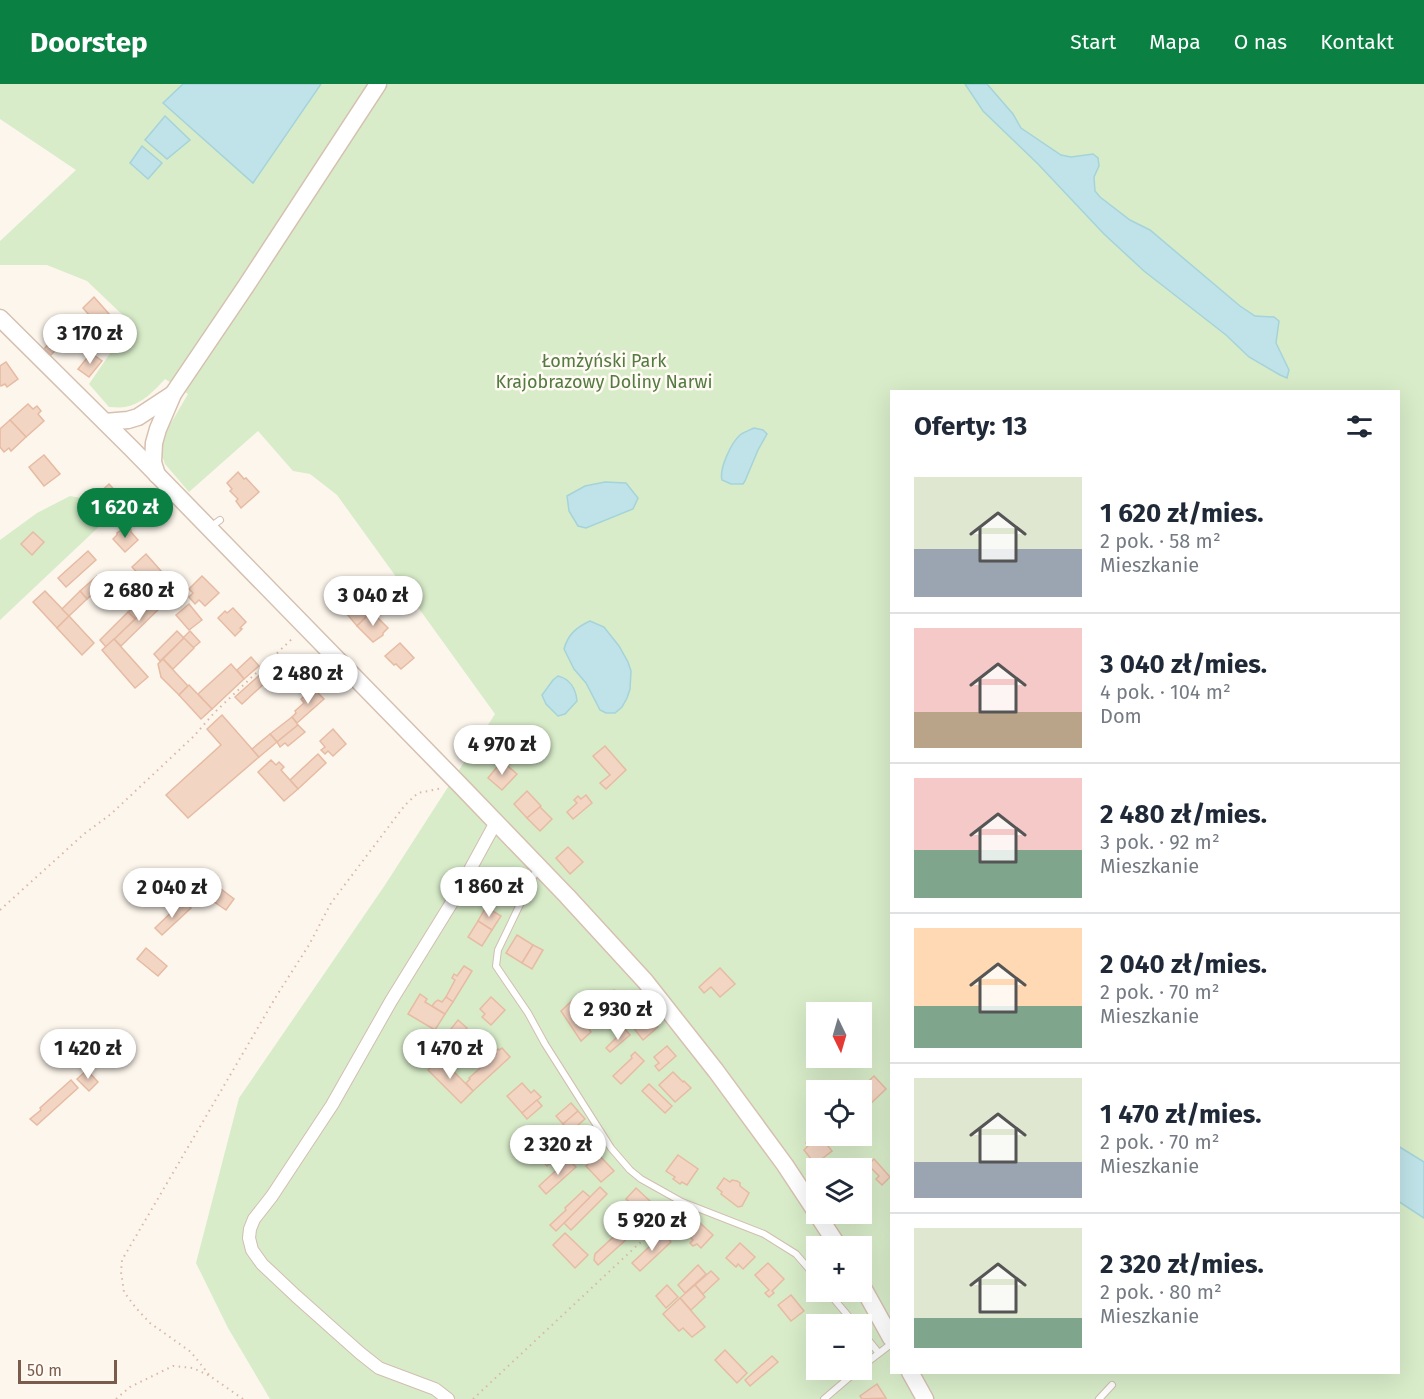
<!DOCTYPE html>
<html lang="pl">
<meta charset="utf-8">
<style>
:root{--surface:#fff;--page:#f6f6f7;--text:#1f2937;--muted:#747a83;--line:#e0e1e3;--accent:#0b8043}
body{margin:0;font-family:"Fira Sans",sans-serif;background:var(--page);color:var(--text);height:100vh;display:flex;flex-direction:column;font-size:22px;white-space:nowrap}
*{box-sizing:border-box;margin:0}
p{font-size:20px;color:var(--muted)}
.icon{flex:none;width:33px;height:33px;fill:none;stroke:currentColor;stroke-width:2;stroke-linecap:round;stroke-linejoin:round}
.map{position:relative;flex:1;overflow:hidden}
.sheet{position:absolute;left:890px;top:306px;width:510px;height:984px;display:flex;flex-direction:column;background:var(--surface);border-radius:0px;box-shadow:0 6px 24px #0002}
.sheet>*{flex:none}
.needle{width:39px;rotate:175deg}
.buttons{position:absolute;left:806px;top:918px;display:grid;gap:12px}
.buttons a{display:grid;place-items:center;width:66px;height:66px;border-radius:0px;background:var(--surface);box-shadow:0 6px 24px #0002;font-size:30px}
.scale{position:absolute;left:18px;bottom:15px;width:99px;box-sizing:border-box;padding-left:6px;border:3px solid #7a5c4d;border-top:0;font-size:16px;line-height:21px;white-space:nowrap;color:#7a5c4d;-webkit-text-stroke:4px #fffaf3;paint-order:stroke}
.price{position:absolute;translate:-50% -51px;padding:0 14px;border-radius:21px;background:#fff;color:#222;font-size:20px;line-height:39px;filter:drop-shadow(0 2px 3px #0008)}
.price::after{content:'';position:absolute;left:50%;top:36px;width:18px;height:14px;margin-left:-9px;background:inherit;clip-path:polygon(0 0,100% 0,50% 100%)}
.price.selected{background:var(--accent);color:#fff}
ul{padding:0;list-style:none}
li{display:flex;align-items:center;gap:18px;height:150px;padding:0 24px}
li+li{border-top:2px solid var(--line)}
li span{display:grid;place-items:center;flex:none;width:168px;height:120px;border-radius:0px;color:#555}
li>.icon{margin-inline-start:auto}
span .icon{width:72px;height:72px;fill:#fffc;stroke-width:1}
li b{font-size:26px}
h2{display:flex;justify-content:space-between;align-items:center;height:72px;padding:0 24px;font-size:26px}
header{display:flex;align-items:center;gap:36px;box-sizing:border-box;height:84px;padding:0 30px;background:var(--accent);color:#fff}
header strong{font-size:28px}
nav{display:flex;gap:33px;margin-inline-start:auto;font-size:21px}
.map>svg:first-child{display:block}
.green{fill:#d8ecc9;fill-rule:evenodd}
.water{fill:#bfe3e8;stroke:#a5d3da;stroke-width:1.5}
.building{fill:#f3d5c3;stroke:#e6bba3;stroke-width:1.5}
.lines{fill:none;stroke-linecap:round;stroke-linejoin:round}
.lane-casing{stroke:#d1beb0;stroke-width:8}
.street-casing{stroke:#d1beb0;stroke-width:14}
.secondary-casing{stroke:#d6c0b0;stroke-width:19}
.path{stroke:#d9b8a5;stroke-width:2;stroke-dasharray:1.5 4.5;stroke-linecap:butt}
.lane{stroke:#fff;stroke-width:6}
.street{stroke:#fff;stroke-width:12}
.secondary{stroke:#fff;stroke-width:16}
.labels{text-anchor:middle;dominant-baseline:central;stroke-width:5;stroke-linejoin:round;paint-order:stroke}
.park-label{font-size:18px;fill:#537a41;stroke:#fffaf3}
</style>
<header>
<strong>Doorstep</strong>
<nav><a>Start</a><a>Mapa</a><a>O nas</a><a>Kontakt</a></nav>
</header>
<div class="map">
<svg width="1424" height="1315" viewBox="0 0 1424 1315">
<rect width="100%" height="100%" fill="#fdf6ec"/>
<g class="green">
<path d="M0,0H1424V1315H270L228,1244L196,1179L239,1014L385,801L495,630L337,411L310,390L293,387L258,347L189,408L165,380L160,366L168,344L188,310L165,295C154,307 142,320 125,323C120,324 114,323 109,323L89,300L131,239L87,197L47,181H0V157L76,86L0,35ZM891,308H1398V1288H891ZM816,928H861V974H816ZM816,1006H861V1052H816ZM816,1084H861V1130H816ZM816,1162H861V1208H816ZM816,1240H861V1286H816Z"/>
<path d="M70,412L93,416L105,428V437L0,536V456L37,429Z"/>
</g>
<g class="water">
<path d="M183,0H321L253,99L163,19Z"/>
<path d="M965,0H987L1013,30L1021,44L1061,71L1071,73L1093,70L1098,74L1099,82L1094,93L1095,107L1100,113L1130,136L1150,146L1240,222L1255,232L1274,233L1279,237L1276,259L1289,286L1287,294L1280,291L1249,273L1226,251L1144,187L1104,150L1038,80L983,27Z"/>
<path d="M165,32L190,56L167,75L145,56Z"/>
<path d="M142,62L162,79L148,95L130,79Z"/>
<path d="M754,344L763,346L767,350L758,366L745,397L743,400H731L722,396C719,385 731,359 740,351C744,348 750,346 754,344Z"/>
<path d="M605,398L626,399L638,414L633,425L586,444L578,442L569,427L567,412L585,402Z"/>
<path d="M590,537L604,543L619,562L628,578L631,587L630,605L627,614L622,623L615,629H606L600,626L586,599L574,585L564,565C568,550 577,543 590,537Z"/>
<path d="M558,592C570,595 576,605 577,617L565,630L558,632L546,620L542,611L553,596Z"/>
<path d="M1398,1062L1424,1078V1134L1398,1117Z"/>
</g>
<g class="building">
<path d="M94,213L117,239L105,249L83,224Z"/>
<path d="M65,242L72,249L51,271L44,265Z"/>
<path d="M91,269L102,277L89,293L78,285Z"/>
<path d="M6,278L18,295L7,303L5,300L1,302L0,300V282Z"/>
<path d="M28,320L33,325L37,322L41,327L38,330L44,337L26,353L10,336Z"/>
<path d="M10,336L26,353L11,367L9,364L4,368L0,363V345Z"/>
<path d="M44,371L60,390L44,402L29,383Z"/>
<path d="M238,388L244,395L246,394L259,408L241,424L236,417L238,415L230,407L232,405L227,399Z"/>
<path d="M109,400L120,412L108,423L97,411Z"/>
<path d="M126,443L131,446V448L138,456L125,468L113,455L117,451V449Z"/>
<path d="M33,448L44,458L32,471L21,460Z"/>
<path d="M88,467L96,476L66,503L58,494Z"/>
<path d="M146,470L161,487L147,499L132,483Z"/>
<path d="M97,492L104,500L87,515L80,507Z"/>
<path d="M202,492L219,509L205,522L199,516L195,520L189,513L193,509L189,505Z"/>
<path d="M45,507L69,532L57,544L33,518Z"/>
<path d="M80,507L87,515L69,532L62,525Z"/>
<path d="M356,511L367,522L368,521L373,527L357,542L342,524L349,515H352Z"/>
<path d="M160,512L165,519L121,562L114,555Z"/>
<path d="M144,514L151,521L135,535L128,528Z"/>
<path d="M189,520L202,536L189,546L176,531Z"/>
<path d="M233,524L246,538L240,544L242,545L235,552L218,534L225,527L227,529Z"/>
<path d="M373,526L378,532L377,533L388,544L383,549V551L373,558L357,542Z"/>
<path d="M128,528L135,535L106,563L100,556Z"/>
<path d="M69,532L94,559L82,571L57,544Z"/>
<path d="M177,547L184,554L160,577L154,570Z"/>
<path d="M190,547L200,558L193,564L183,554Z"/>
<path d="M184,554L194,564L173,585L163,575Z"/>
<path d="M114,555L148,593L135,604L102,566Z"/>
<path d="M400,559L414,574L401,585L396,580L394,581L385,572Z"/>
<path d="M251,573L259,582L244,595L237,586Z"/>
<path d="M163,575L188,602L179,611L161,593L158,580Z"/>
<path d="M289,575L294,580L292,583L298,589L286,601L274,588Z"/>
<path d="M231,580L244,595L212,625L198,610Z"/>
<path d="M262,589L268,596L242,620L235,613Z"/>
<path d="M189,601L212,625L201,635L179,611Z"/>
<path d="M313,604L324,615L297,639L292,633L296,629L295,627L304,619L301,615Z"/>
<path d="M222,631L259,673L188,734L166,711L221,661L207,645Z"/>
<path d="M292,633L298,641L277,658L270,650Z"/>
<path d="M298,641L305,648L288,662L285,659L280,663L277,658Z"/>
<path d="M333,645L346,660L333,672L328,667L325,670L321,666L325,663L320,657Z"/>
<path d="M270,650L277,658L259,673L252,665Z"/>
<path d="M605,662L626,686L606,705L600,699L610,691L593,672Z"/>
<path d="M318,670L326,679L298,705L290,696Z"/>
<path d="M271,676L276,681L279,678L284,683L281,686L298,705L284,717L258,688Z"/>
<path d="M502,677L517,690L502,706L488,694Z"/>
<path d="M527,707L541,722L527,734L514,720Z"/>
<path d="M586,711L592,719L573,735L567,728L577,719L574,716L578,712L581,715Z"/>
<path d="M540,723L552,735L540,747L527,734Z"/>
<path d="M568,763L583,778L570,790L556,774Z"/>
<path d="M221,805L234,815L226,826L213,817Z"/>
<path d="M180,820L183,823L186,820L191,824L162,851L155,844Z"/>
<path d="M486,823L501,832L492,846L478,837Z"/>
<path d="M478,837L492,846L482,862L468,853Z"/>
<path d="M517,851L533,861L522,879L506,869Z"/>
<path d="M533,861L543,866L532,885L522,879Z"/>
<path d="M146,864L167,882L158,892L137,875Z"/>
<path d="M464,882L472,887L453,918L446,913L455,896L452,894L454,890L457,892Z"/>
<path d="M720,884L735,900L720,913L711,903L704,909L699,903Z"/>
<path d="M614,906L620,913L624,910L628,915L609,930L599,919Z"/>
<path d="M580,909L587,917L576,926L591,948L581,957L561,927Z"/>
<path d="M420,910L427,915L425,918L445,930L435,946L408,930Z"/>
<path d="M446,913L453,918L445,930L432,922L435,918L438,916L442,918Z"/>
<path d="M491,913L505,926L491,941L482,933L485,930L480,925Z"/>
<path d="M624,917L630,924L625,928L627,931L622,934L620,932L615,937L609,930Z"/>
<path d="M646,929L658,943L643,956L632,942Z"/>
<path d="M458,936L467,944L457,957L447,950Z"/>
<path d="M625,945L630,951L610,968L606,964Z"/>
<path d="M450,952L457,957L442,976L435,971Z"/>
<path d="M667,962L676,972L659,987L655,982L659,979L654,973Z"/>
<path d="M502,964L510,973L473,1007L466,999L470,995L469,994L496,970L494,968L498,965L499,966Z"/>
<path d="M635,968L644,977L621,1000L613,992L632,974L631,972Z"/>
<path d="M440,974L473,1007L461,1019L428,986Z"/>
<path d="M87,986L98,998L89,1007L77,995Z"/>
<path d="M673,988L683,998L684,997L691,1004L675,1018L659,1001Z"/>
<path d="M874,992L886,1005L865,1025L861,1020V1006H859Z"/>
<path d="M71,996L78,1004L37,1041L30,1035L41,1026L40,1024Z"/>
<path d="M522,999L531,1009L534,1006L541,1013L522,1029L507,1012Z"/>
<path d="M649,1000L672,1022L665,1029L642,1007Z"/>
<path d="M537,1016L542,1022L527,1035L522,1029Z"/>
<path d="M571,1019L578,1027L563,1040L556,1032Z"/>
<path d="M578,1027L585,1035L570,1048L563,1040Z"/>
<path d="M821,1053L832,1067L815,1080L804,1066L808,1062L806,1059L811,1055L813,1058Z"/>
<path d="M542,1058L556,1073L547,1082L533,1067Z"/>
<path d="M598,1070L614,1087L601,1098L586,1082Z"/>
<path d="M678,1071L698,1085L687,1101L682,1098L680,1100L673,1095L675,1093L666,1087Z"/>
<path d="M567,1074L576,1083L546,1110L539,1102L562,1081L561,1079Z"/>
<path d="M874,1075L890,1093L882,1101L876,1095L879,1092L868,1081Z"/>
<path d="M724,1094L730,1098L732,1096L737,1097L740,1099V1102L749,1109L742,1122L738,1123L721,1110L722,1108L717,1104Z"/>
<path d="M600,1103L607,1110L571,1146L564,1139Z"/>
<path d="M636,1104L650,1117L640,1128L626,1115Z"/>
<path d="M583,1107L590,1113L556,1147L550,1141L566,1126L565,1124Z"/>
<path d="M699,1138L713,1151L701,1164L697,1160L693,1162L690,1159L693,1156L687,1150Z"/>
<path d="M622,1145L629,1153L598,1181L594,1176L595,1170Z"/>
<path d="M565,1149L588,1171L575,1184L553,1161Z"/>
<path d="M664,1149L671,1158L640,1187L632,1179Z"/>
<path d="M740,1159L755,1173L743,1185L738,1180L736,1183L726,1174Z"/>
<path d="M768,1179L784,1195L772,1207L774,1209L769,1213L765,1209L769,1206L755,1191Z"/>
<path d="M698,1181L706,1190L685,1209L678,1201Z"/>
<path d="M711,1187L719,1195L703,1210L695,1201Z"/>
<path d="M667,1201L678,1213L666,1224L656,1212Z"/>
<path d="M695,1201L705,1213L691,1226L680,1214Z"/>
<path d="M791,1211L804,1227L791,1237L778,1221Z"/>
<path d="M680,1214L705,1243L692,1253L683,1244L679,1247L663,1230Z"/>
<path d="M725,1266L747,1289L737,1299L715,1276Z"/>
<path d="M772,1272L778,1278L750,1302L745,1296Z"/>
<path d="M877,1300L886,1314L862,1315L860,1312Z"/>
</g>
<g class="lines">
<defs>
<g id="lane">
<path d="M209,444L220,436"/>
<path d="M538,783L498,866L496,882L528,929L545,960L611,1064L630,1086L641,1095L682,1118L764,1150L796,1170L816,1193"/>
<path d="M828,1208L855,1240"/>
<path d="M861,1247L878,1268"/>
<path d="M861,1283L891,1260"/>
<path d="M824,1315L858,1286"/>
<path d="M1099,1315L1112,1301"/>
</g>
<path id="street" d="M448,1315L435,1305L379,1284L360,1269L296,1212L262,1180L252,1166L249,1154L250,1145L254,1135L272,1112L332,1021L391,917L454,815L496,738"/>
<g id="secondary">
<path d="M0,234L131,364L461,702L567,812L645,897L716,987L785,1081L816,1128"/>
<path d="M105,338L128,336L138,333L173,310"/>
<path d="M157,391L153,378L154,359L158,345L173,310L246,202L378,0"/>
<path d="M817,1130L838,1162"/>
<path d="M861,1200L891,1254"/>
<path d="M910,1288L925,1315"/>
</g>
</defs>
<use href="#lane" class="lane-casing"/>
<use href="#street" class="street-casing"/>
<use href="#secondary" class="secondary-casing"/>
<g class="path">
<path d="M0,826L84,750L111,730L194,652L214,629L294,553"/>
<path d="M116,1315L130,1303L173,1282L193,1284L210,1292"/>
<path d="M243,1315L210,1292L191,1268L150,1239L136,1224L124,1208L121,1188L122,1176L277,911L309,861L331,819L405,721L418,709L443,704"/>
<path d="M473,1315L676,1125"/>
</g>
<use href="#lane" class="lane"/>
<use href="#street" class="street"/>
<use href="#secondary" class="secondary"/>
</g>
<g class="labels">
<g class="park-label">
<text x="604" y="277">Łomżyński Park<tspan x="604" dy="21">Krajobrazowy Doliny Narwi</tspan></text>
</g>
</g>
</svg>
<div class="buttons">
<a><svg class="needle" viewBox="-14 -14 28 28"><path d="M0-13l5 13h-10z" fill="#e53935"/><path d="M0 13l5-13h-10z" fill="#747a83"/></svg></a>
<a><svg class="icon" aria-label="locate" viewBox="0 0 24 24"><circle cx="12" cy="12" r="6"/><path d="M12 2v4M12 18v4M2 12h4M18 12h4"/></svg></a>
<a><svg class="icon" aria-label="layers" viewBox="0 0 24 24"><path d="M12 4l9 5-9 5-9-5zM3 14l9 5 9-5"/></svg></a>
<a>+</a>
<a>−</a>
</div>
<div class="scale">50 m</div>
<b class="price" style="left:90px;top:281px">3 170 zł</b>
<b class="price selected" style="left:125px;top:455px">1 620 zł</b>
<b class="price" style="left:139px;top:538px">2 680 zł</b>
<b class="price" style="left:373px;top:543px">3 040 zł</b>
<b class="price" style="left:308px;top:621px">2 480 zł</b>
<b class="price" style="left:502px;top:692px">4 970 zł</b>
<b class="price" style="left:489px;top:834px">1 860 zł</b>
<b class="price" style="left:172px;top:835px">2 040 zł</b>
<b class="price" style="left:618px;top:957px">2 930 zł</b>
<b class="price" style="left:88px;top:996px">1 420 zł</b>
<b class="price" style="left:450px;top:996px">1 470 zł</b>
<b class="price" style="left:558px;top:1092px">2 320 zł</b>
<b class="price" style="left:652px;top:1168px">5 920 zł</b>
<section class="sheet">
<h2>Oferty: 13<svg class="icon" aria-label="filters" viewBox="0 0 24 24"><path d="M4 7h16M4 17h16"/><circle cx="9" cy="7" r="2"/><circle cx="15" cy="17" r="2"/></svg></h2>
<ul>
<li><span style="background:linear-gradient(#dfe7d0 60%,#9aa5b1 0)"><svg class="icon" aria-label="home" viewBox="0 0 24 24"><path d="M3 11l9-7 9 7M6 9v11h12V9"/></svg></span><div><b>1 620 zł/mies.</b><p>2 pok. · 58 m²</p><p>Mieszkanie</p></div></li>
<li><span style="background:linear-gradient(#f6c9c9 70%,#b9a48a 0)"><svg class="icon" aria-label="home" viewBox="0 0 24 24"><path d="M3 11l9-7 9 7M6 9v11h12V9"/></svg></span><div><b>3 040 zł/mies.</b><p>4 pok. · 104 m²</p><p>Dom</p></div></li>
<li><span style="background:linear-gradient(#f6c9c9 60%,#7fa58c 0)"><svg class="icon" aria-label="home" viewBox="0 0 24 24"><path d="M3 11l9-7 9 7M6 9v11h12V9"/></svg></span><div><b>2 480 zł/mies.</b><p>3 pok. · 92 m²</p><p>Mieszkanie</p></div></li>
<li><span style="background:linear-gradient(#ffd9b3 65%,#7fa58c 0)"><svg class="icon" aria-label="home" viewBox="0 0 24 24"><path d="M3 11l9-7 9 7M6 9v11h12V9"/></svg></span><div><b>2 040 zł/mies.</b><p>2 pok. · 70 m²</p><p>Mieszkanie</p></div></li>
<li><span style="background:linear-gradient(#dfe7d0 70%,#9aa5b1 0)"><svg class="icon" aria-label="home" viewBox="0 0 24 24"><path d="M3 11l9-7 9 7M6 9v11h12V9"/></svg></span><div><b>1 470 zł/mies.</b><p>2 pok. · 70 m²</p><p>Mieszkanie</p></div></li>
<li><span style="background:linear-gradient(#dfe7d0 75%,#7fa58c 0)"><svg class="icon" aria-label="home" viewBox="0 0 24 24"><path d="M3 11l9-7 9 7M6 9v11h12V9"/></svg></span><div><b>2 320 zł/mies.</b><p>2 pok. · 80 m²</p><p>Mieszkanie</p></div></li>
</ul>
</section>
</div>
